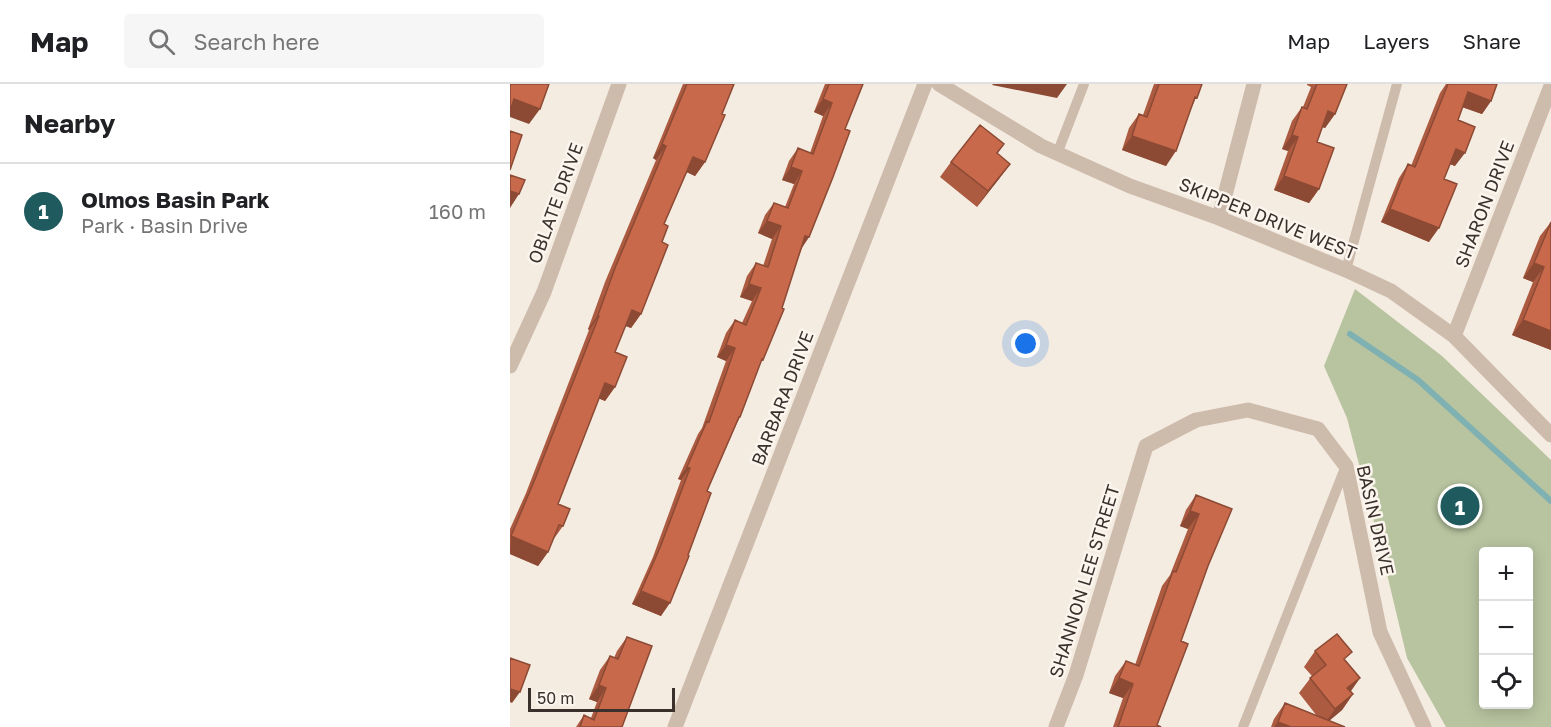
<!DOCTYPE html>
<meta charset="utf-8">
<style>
:root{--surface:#fff;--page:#f6f6f6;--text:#202124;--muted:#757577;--line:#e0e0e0;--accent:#1f5a5e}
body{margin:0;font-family:"Golos Text",sans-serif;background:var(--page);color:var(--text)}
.controls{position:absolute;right:18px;bottom:18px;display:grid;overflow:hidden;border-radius:6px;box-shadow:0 3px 15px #0003}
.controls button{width:54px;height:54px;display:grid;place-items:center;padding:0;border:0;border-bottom:2px solid var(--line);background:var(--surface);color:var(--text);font:30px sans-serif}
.scale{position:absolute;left:18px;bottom:15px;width:147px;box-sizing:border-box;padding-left:6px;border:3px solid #3b302b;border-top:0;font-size:16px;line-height:21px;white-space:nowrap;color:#3b302b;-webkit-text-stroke:4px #fbf5ee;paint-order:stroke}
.you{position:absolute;left:516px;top:260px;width:21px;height:21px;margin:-15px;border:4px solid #fff;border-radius:50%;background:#1a73e8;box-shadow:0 0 0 9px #1a73e833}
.badge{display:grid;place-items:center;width:39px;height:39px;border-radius:50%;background:var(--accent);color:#fff;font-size:20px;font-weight:700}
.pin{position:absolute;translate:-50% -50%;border:3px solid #fff;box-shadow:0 2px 6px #0006}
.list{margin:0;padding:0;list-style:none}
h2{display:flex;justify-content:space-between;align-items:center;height:78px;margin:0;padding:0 24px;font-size:26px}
h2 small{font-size:20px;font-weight:400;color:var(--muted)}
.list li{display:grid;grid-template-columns:39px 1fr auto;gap:18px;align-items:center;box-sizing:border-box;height:96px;padding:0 24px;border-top:2px solid var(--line)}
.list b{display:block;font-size:22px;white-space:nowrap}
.list p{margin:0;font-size:20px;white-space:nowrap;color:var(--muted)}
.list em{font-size:20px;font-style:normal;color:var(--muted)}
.icon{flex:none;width:33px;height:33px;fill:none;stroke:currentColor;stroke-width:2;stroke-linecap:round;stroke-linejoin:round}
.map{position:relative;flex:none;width:1041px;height:643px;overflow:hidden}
header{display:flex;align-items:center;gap:36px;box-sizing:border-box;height:84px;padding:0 30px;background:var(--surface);border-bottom:2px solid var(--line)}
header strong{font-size:28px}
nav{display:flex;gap:33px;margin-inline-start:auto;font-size:21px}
.search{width:420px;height:54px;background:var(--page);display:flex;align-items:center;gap:15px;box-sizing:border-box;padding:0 21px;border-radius:6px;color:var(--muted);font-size:22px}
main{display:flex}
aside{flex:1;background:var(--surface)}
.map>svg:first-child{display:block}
</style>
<header>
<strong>Map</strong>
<div class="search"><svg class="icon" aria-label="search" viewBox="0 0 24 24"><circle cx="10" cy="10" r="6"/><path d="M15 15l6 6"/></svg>Search here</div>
<nav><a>Map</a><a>Layers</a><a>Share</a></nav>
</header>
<main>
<aside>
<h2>Nearby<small></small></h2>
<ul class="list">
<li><span class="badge">1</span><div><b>Olmos Basin Park</b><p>Park · Basin Drive</p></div><em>160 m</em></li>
</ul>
</aside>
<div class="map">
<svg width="1041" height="643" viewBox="0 0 1041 643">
<rect width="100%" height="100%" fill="#f4ebe1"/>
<path fill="#b8c4a0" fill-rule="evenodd" d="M845,205L932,272L1041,376V643H936L897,574L872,469L837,334L814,282ZM974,468H1018V620H974Z"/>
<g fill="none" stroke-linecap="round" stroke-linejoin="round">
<path stroke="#7fb0b2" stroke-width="6" d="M840,250L908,296L1041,417"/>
<path stroke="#cdbbac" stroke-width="10" d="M547,70L574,0
M836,186L887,0
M733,643L835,384"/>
<path stroke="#cdbbac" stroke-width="15" d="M429,0L531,62L620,102L709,134L836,186L881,207L944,252L1041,351
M709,134L744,0
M944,252L1041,2
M165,643L415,0
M546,643L566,591L636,362L686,336L738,326L808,345L836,382L870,548L914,643"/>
<path stroke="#cdbbac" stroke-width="15" d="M0,282L34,208L109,0"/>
</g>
<path fill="#ac5a40" d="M173,0H224L212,30L195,78L185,92L177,88L154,140L152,158L131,230L121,244L115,242L105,268V303L95,317L89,314L48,420L53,442L43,456L38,468L28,482L0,470V445L16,409L79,246L78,245L95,198L146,76L143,74Z
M315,0H353L335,45L299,153L292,164L230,333L227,339L197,407L151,532L122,520L143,473L171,396L168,395L188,350L192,344L216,277L207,273L216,249L225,236L232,239L242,217L230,213L237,192L246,179L253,182L262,155L248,149L255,131L264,119L275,123L284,100L272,96L279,77L288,64L300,69L313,32L304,28Z
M644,0H692L656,82L612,66L619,44L629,30L633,31Z
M797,0H837L825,30L815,44L812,43L807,58L809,105L799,119L764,106L778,67L772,65L782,37L792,23H793L801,3L797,1Z
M936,0H987L981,17L972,30L952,23L948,36L945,82L940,80L934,95L919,158L871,138L889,94L898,80L901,82L930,9Z
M487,70L500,80L467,123L430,93L441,78Z
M1041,138V266L1002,251L1023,198L1013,194L1030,152Z
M686,411L698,482L671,557L647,641L651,643H603L613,614L599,609L605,592L616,577L625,581L652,502L660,491L678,445L670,442L676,426Z
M117,553L112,643H66L74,631L81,634L87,618L79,615L90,586L100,572L104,574L107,567Z
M805,567L836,577L850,594L840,607L843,610L832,626L819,637L835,643H761L764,635L775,619L807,632L789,609L802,592L794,583Z"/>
<path fill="#8c4a34" d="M483,0H557L547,14L482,1Z
M958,8L981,17L972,30L949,22Z
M4,15L30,25L19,40L0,33V21Z
M313,15L322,19L313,32L304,28Z
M818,27L825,30L815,44L808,41Z
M782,51L788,53L778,67L772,65Z
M622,52L666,67L656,82L612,66Z
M152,60L156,62L146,76L143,74Z
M946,65L955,69L945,82L937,79Z
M183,73L195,78L185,92L174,87Z
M500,80L489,95L467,123L478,107Z
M281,83L292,87L284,100L272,96Z
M774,92L809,105L799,119L764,106Z
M0,107L9,110L0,124Z
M880,125L929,144L919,158L871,138Z
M257,137L271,142L262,155L248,149Z
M295,152L299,153L290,166Z
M1024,179L1034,183L1023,198L1013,194Z
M239,200L251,204L242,217L230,213Z
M122,226L131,230L121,244L112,240Z
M88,231L89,232L79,246L78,245Z
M1013,236L1041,247V266L1002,251Z
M216,261L225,264L216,277L207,273Z
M95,299L105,303L95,317L85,313Z
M177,383L180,384L171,396L168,395Z
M680,427L689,430L678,445L670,442Z
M1,452L38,468L28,482L0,470Z
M131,507L160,519L151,532L122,520Z
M609,594L623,600L613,614L599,609Z
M850,594L839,610L837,604Z
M89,601L96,604L87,618L79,615Z
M0,605L10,608L2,619L0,618Z
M843,610L832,626L814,641L825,625Z
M768,638L781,643H764Z"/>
<path fill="#c8694b" stroke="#8c4a34" stroke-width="1.5" d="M0,0H39L30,25L4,15L0,27Z
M177,0H224L212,30L215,31L195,78L183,73L154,140L158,142L152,158L158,161L131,230L122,226L105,268L117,273L105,303L95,299L48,420L60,425L53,442L49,441L38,468L1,452L25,395L89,232L88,231L105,184L156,62L152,60Z
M319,0H353L335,45L340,47L323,93L299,153L295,152L272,224L274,225L253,276L252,275L230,333H229L197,407L201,409L178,471L179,472L160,519L131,507L151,461L180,384L177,383L197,337L199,338L225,264L216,261L225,236L236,241L251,204L239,200L246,179L258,183L271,142L257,137L264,119L278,124L292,87L281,83L288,64L303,70L322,19L313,15Z
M649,0H692L687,14L685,13L666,67L622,52L629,30L637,33Z
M807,0H837L825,30L818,27L807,58L824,64L809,105L774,92L788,53L782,51L792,23L797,25Z
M938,0H987L981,17L958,8L948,36L965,43L955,69L946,65L934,95L947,100L929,144L880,125L898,80L905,83Z
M470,41L494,60L487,69L500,80L478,107L441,78Z
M0,47L12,51L0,86Z
M0,91L15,96L9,110L0,107Z
M1041,138V247L1013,236L1034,183L1024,179Z
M686,411L722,425L698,482L671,557L678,560L647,641L651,643H608L623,600L609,594L616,577L629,582L663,487L666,488L689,430L680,427Z
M827,550L842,568L834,575L850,594L837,604L843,610L825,625L800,594L816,581L805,567Z
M117,553L142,562L112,643H70L74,631L84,636L96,604L89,601L100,572L108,575Z
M0,574L20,581L10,608L0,605Z
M775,619L835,643H781L768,638Z"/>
<g text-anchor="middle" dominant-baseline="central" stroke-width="5" stroke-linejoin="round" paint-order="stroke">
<g font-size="18" fill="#3b302b" stroke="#fbf5ee">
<text transform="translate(45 119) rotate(-70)">OBLATE DRIVE</text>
<text transform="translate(974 120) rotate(-69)">SHARON DRIVE</text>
<text transform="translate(758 134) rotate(22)">SKIPPER DRIVE WEST</text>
<text transform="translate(272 314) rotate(-69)">BARBARA DRIVE</text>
<text transform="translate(866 436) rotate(77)">BASIN DRIVE</text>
<text transform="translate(574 497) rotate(-73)">SHANNON LEE STREET</text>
</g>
</g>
</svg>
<div class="controls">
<button>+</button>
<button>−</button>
<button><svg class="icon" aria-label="locate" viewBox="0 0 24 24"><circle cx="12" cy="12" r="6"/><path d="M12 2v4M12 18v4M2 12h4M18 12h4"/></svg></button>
</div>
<div class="scale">50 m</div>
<div class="you"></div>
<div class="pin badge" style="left:950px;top:422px">1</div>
</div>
</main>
